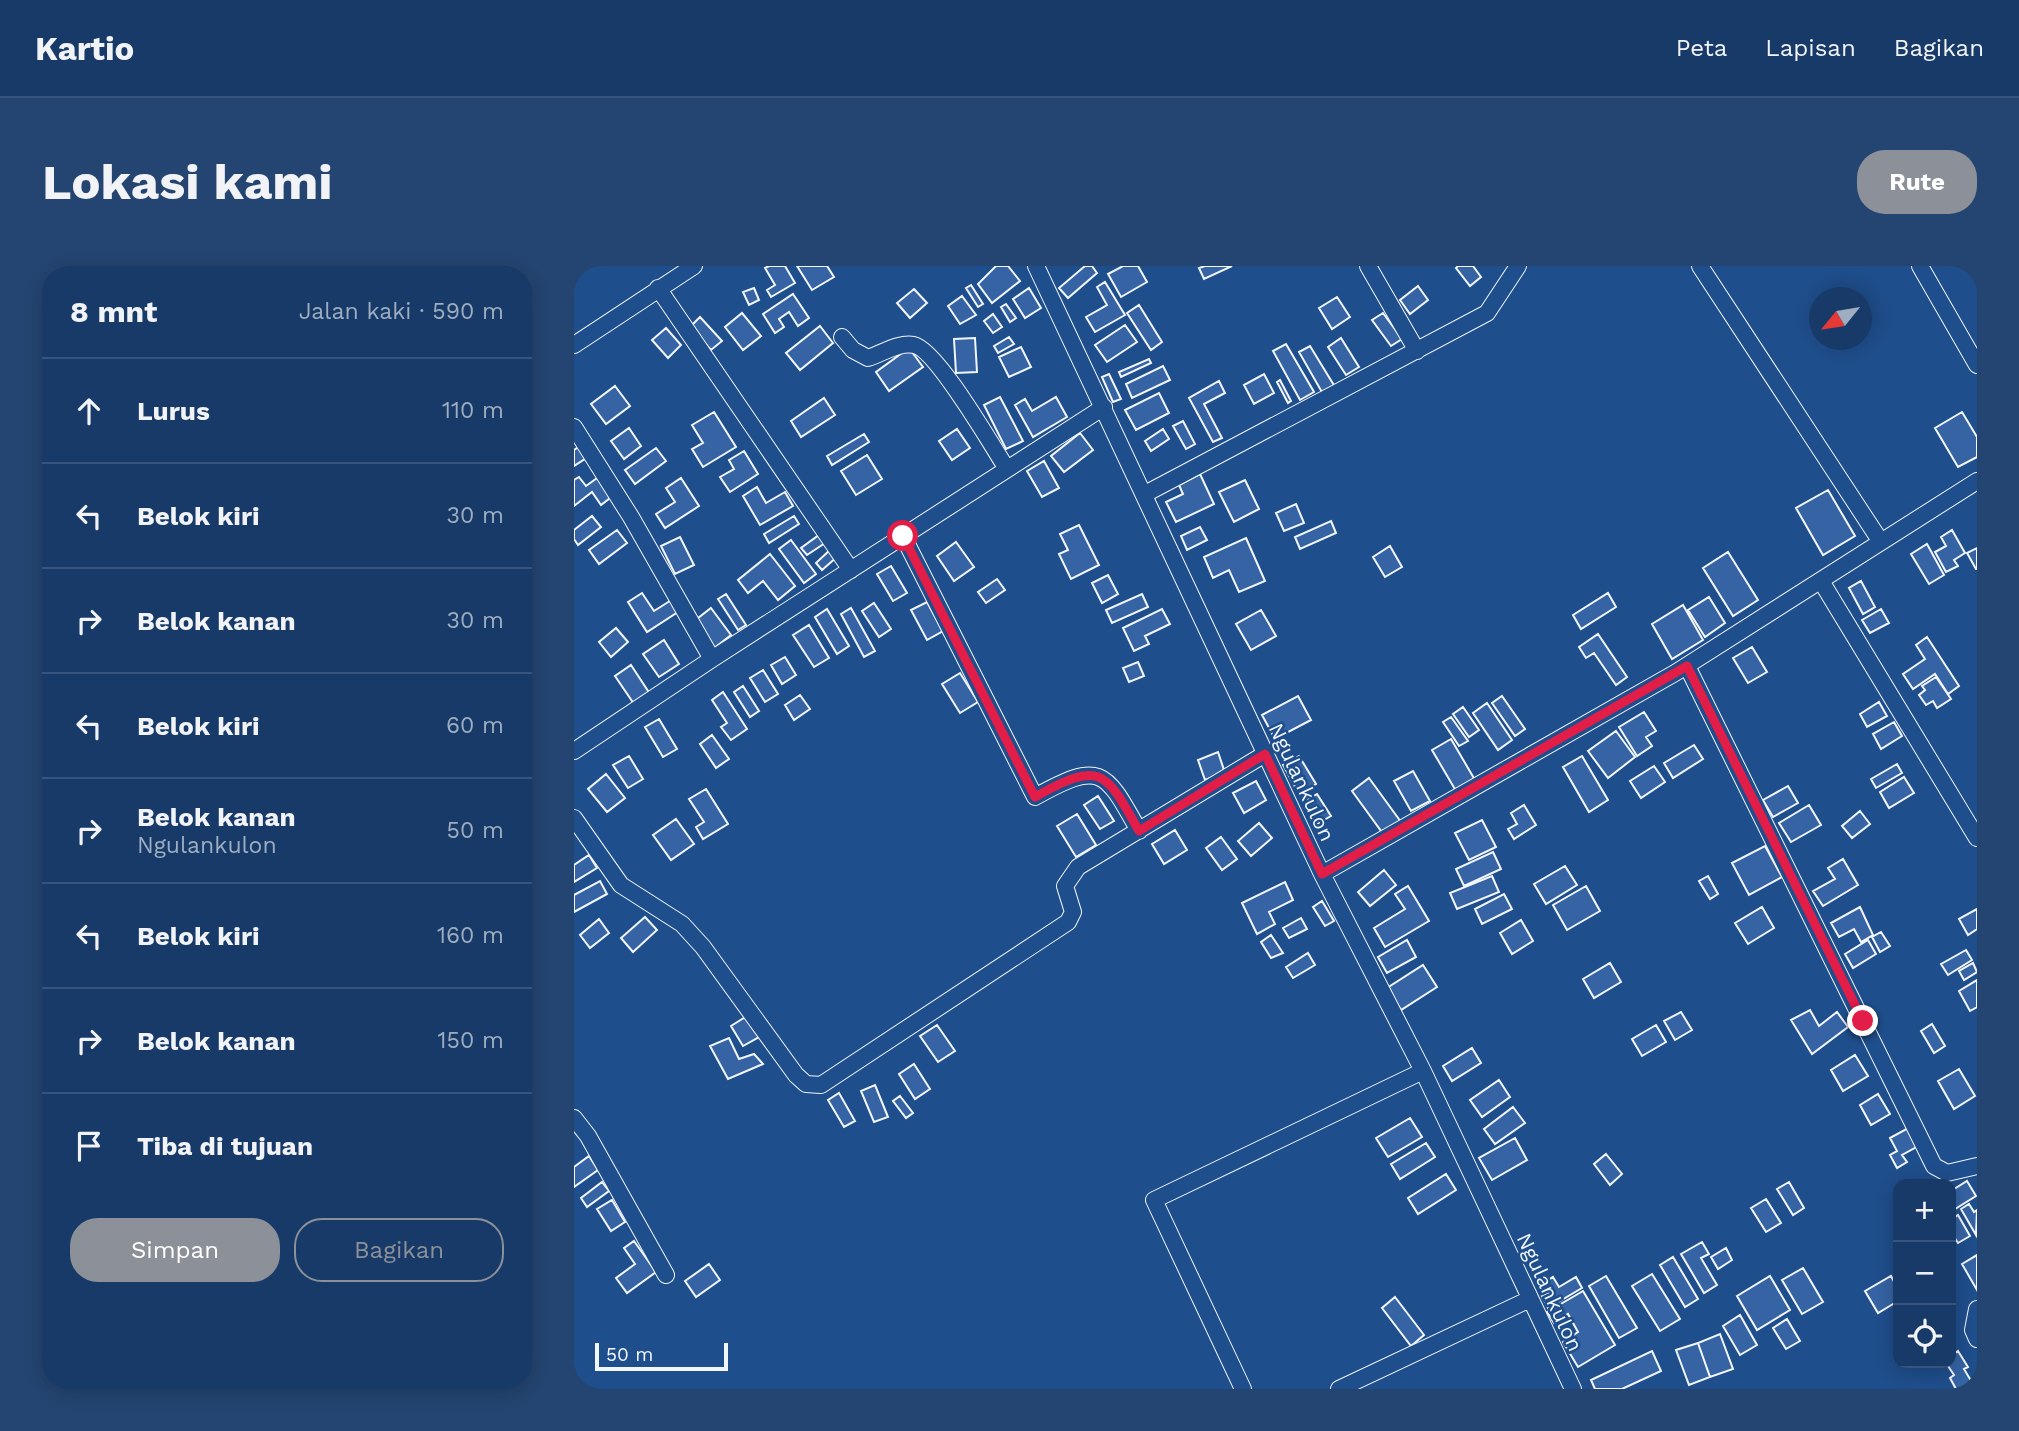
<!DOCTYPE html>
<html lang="id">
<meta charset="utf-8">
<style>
:root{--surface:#173a69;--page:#244571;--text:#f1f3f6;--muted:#9eadc0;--line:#36547d;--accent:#8c9099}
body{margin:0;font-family:"Work Sans",sans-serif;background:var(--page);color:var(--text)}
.controls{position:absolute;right:21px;bottom:21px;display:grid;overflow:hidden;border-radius:14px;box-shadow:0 4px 18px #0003}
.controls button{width:63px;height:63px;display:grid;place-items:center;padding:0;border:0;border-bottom:2px solid var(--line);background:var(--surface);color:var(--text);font:35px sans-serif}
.compass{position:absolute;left:1235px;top:21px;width:63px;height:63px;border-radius:50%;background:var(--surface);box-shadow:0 4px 18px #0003;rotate:240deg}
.scale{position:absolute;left:21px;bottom:18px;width:133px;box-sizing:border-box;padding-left:7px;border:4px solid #f2f6ff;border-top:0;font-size:19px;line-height:24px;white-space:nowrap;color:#f2f6ff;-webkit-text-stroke:5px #1f4e8c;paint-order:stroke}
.stop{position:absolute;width:21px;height:21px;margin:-16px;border:5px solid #e11d48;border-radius:50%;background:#fff}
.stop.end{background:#e11d48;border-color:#fff;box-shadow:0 2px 7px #0008}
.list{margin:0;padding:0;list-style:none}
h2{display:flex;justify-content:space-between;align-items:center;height:91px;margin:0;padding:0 28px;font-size:30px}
h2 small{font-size:23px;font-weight:400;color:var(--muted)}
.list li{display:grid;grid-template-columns:46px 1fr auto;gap:21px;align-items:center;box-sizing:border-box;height:105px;padding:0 28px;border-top:2px solid var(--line)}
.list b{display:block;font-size:26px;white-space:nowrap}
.list p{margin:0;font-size:23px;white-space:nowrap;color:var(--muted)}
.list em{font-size:23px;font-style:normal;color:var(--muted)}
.actions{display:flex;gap:14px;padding:21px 28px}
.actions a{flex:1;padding:16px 0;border:2px solid var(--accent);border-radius:28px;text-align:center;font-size:24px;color:var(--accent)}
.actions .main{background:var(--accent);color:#fff}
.icon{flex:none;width:38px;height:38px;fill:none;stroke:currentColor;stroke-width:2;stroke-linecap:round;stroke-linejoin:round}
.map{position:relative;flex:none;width:1403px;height:1123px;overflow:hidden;border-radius:28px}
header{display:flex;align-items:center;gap:42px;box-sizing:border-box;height:98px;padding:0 35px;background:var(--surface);border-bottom:2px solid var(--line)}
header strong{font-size:33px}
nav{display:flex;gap:38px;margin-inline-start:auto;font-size:24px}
.intro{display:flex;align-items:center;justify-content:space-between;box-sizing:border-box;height:168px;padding:0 42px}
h1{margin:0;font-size:49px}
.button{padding:18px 32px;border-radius:28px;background:var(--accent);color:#fff;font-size:24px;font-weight:700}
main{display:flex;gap:42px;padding:0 42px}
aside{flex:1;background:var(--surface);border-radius:28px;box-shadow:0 4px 18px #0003}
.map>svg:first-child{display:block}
</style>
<header>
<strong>Kartio</strong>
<nav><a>Peta</a><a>Lapisan</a><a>Bagikan</a></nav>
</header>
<div class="intro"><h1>Lokasi kami</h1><a class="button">Rute</a></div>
<main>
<aside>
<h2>8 mnt<small>Jalan kaki · 590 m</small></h2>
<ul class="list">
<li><svg class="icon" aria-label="ahead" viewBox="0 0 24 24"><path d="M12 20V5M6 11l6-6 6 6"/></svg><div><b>Lurus</b></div><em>110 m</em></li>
<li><svg class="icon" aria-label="left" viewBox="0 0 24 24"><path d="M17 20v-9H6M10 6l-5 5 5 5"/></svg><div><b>Belok kiri</b></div><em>30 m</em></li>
<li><svg class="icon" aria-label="right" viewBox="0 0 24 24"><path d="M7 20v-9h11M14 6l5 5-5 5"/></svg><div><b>Belok kanan</b></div><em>30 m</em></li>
<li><svg class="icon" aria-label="left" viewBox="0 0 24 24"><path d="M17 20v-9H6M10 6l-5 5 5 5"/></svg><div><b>Belok kiri</b></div><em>60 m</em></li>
<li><svg class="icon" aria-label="right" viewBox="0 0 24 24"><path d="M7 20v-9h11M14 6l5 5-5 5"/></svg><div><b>Belok kanan</b><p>Ngulankulon</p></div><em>50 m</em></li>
<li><svg class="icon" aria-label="left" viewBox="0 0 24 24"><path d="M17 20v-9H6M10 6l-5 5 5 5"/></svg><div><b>Belok kiri</b></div><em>160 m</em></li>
<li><svg class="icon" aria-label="right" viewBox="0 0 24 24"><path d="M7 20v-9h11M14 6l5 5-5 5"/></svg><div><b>Belok kanan</b></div><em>150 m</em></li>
<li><svg class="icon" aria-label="arrive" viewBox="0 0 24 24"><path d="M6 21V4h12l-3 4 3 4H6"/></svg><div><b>Tiba di tujuan</b></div></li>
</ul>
<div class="actions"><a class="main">Simpan</a><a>Bagikan</a></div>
</aside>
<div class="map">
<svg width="1403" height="1123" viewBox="0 0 1403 1123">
<rect width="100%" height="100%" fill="#1f4e8c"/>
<path fill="#3563a3" stroke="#f2f6ff" stroke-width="2" d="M195,0H211L221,17L197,31L193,24L201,19L191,2Z
M223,0H253L260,11L238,24Z
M422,0H434L446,15L418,37L404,18Z
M511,0H518L523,7L494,32L485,22Z
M549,0H564L573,16L547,31L534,8Z
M631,0H658L630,13L625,2Z
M884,0H899L907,11L896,20L882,2Z
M531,16L551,49L521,66L512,51L533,39L523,21Z
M397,19L409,38L404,41L392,22Z
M844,20L854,34L836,48L826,34Z
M180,22L185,34L175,39L169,26Z
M455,22L467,42L451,52L439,33Z
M340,23L353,37L336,52L323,37Z
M219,28L235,52L224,60L215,46L205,53L210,61L201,67L189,48Z
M388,30L402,49L386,58L374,40Z
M763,31L776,51L758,63L745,42Z
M432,38L442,52L436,56L427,41Z
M565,39L588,76L577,84L553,47Z
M168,47L187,70L169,84L151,61Z
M809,47L828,73L817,80L798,54Z
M419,48L428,61L419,67L410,55Z
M126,51L148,75L137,84L116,61Z
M551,59L563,76L533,96L521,79Z
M246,60L259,77L226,104L212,87Z
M92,62L107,79L94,92L78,74Z
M435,71L440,78L424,87L420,80Z
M401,72L403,106L382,107L380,73Z
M767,72L785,101L772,109L754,81Z
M712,78L740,126L726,134L699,85Z
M736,80L761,121L749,128L725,86Z
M447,81L457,101L435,111L425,91Z
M335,82L349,101L315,125L302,106Z
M575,93L577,97L547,111L545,106Z
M589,100L596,114L558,132L552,118Z
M535,108L547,133L539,136L528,111Z
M690,108L700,127L680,138L670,119Z
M706,114L717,135L714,137L703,116Z
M645,115L651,127L630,138L648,172L639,176L615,132Z
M41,120L56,140L32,158L17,138Z
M585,127L595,147L562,164L551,144Z
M426,131L449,175L432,183L410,139Z
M482,131L493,151L459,171L441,139L451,133L458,145Z
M250,132L261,149L227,171L217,155Z
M140,146L162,181L129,201L118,183L129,177L118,159Z
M1388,146L1403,171V191L1384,201L1361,162Z
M609,155L621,178L612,183L599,160Z
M55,162L67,180L50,193L37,175Z
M383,163L396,182L378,194L365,175Z
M589,163L595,173L577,185L571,175Z
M506,167L519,184L490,206L477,190Z
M290,168L295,176L258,199L253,190Z
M6,180L14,191L0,200V184Z
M82,182L92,195L61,218L51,204Z
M170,185L184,208L156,226L146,211L160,203L155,194Z
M293,189L308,213L282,229L267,205Z
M470,195L485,222L468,231L453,205Z
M626,208L640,238L602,256L592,236L609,228L605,219Z
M26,210L40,229L27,239L18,226L0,240V214L5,211L12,220Z
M107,212L125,240L91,262L82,248L101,236L92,222Z
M671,214L685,243L660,256L645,226Z
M183,221L192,237L211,226L219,240L186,259L169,230Z
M1254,224L1281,270L1249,289L1222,242Z
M722,238L730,257L710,265L702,247Z
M18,250L27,261L4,279L0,273V264Z
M220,250L225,258L195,277L190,268Z
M757,255L762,267L726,283L721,271Z
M505,259L525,299L497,313L485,288L494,284L486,268Z
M626,261L633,274L613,284L607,270Z
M43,264L53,277L25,298L15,284Z
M1378,264L1391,287L1380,294L1384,300L1372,306L1361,286L1372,280L1367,271Z
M245,269L251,277L233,289L227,282Z
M106,271L120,299L101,308L87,280Z
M672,272L691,315L665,326L655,304L639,312L630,291Z
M217,274L242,308L230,317L205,283Z
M382,276L400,301L380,315L363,290Z
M1353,278L1370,309L1355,318L1337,288Z
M816,280L828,301L811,311L799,291Z
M1403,282V303H1402L1393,287Z
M257,283L264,290L248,304L242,297Z
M1154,286L1184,334L1159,350L1129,302Z
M196,288L221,320L204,334L189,315L174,327L164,314Z
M317,300L333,327L319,335L303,308Z
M534,309L544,328L528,337L518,317Z
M423,313L431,324L412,337L404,326Z
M1287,315L1301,341L1289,348L1275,322Z
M68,327L80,345L99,333L107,344L73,366L54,336Z
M1034,327L1042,341L1007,363L999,349Z
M152,328L172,359L164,364L144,333Z
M568,328L574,341L538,357L532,344Z
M1135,331L1151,357L1131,371L1114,344Z
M353,336L369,365L353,374L337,344Z
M300,337L317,363L305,371L288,345Z
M1109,339L1129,374L1098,393L1078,358Z
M137,342L157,369L139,383L119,356Z
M277,342L301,385L290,391L267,348Z
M253,343L275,380L263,388L241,351Z
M588,343L596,358L571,370L575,378L560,385L549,362Z
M1307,343L1315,357L1296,367L1288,354Z
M687,344L702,370L677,384L662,358Z
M235,359L255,392L240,401L219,369Z
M42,362L54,376L37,391L25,376Z
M1024,368L1053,411L1042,419L1020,387L1012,392L1005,381Z
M1353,371L1385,420L1374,428L1361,408L1339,423L1329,408L1351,393L1342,379Z
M90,374L105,398L85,411L69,388Z
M1178,381L1193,406L1174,417L1159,392Z
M211,391L222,409L208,418L197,399Z
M564,396L570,410L555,416L549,402Z
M57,399L76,428L60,438L41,410Z
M189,404L204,428L191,436L176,412Z
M386,407L404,436L386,447L368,418Z
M1362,411L1377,433L1363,442L1359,435L1352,439L1345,429L1351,424L1348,420Z
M169,420L185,445L176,451L160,426Z
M149,426L173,463L157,474L147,461L153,457L138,434Z
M226,429L236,443L220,454L211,439Z
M724,430L737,454L701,473L688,449Z
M928,430L951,463L941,470L918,437Z
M1305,436L1313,450L1293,461L1286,448Z
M913,437L938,474L924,484L899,447Z
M889,441L905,464L895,471L879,448Z
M1070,446L1082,465L1072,471L1078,480L1063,490L1045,461Z
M877,451L894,475L885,480L869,456Z
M85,453L103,483L89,491L71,461Z
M1320,456L1328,470L1307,483L1299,468Z
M1042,465L1061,491L1034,512L1014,485Z
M138,469L155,493L142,502L126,478Z
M877,473L901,514L882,525L858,484Z
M1120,479L1129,493L1099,512L1090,497Z
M644,486L651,507L631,514L624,494Z
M55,490L69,513L54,522L39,499Z
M725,490L742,518L725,528L709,499Z
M1008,490L1034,534L1015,546L989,501Z
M1323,498L1328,507L1302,522L1297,513Z
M1080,500L1091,516L1067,532L1056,515Z
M839,505L856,535L837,545L820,515Z
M32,508L51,532L33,546L14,523Z
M1330,511L1340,527L1315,542L1306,526Z
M795,512L827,556L810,569L778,525Z
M682,515L692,534L670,547L659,527Z
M1214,520L1224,537L1199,551L1189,534Z
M132,523L154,558L129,573L122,561L130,556L115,533Z
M743,528L757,550L743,558L730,536Z
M524,530L540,555L526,563L510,539Z
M950,539L962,559L940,573L934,563L943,558L937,547Z
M1235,539L1247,559L1217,576L1205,557Z
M1286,545L1296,558L1278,572L1268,560Z
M503,548L522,579L502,591L483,560Z
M102,553L120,578L97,594L79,569Z
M908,554L922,581L895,594L881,567Z
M685,557L698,572L677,590L664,575Z
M601,564L613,584L590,598L578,578Z
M647,571L663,593L648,604L632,582Z
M1191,580L1208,611L1175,629L1158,597Z
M919,586L927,603L890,620L882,603Z
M15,589L23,602L0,616V599Z
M1269,593L1284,619L1249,640L1239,625L1261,613L1254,602Z
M991,600L1003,619L972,638L960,618Z
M810,604L822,619L796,640L784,626Z
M918,610L925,626L883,643L876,627Z
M1134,610L1144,628L1136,633L1125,615Z
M26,615L33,628L0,646V629Z
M711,616L719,634L695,646L701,658L683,668L668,637Z
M834,620L855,655L811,681L800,662L831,643L821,628Z
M1012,620L1026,645L993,664L979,639Z
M930,628L938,643L908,658L901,643Z
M748,635L760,655L751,660L739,641Z
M1188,641L1200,662L1174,678L1161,657Z
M1286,641L1299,669L1287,676L1280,663L1265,671L1257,657Z
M1403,643V663L1394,669L1385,653Z
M71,651L83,664L59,686L47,672Z
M727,652L733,663L715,672L709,662Z
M25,653L35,667L16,682L6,669Z
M947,654L959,675L938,688L926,667Z
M1307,666L1316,680L1306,686L1298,671Z
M697,669L709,687L697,692L687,676Z
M833,674L842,691L813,707L804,691Z
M1294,674L1302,688L1279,702L1271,688Z
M1392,684L1398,694L1374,709L1367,698Z
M734,687L741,699L719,712L712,701Z
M1036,697L1047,716L1020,732L1009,713Z
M1399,697L1403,706L1390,714L1385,705Z
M849,699L863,721L827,744L813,722Z
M1403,714V741L1396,745L1385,725Z
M1236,744L1245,760L1263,746L1274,761L1238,788L1217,754Z
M1107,746L1118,764L1101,774L1090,755Z
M173,750L185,771L169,780L157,760Z
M1358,758L1371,780L1360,787L1347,765Z
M363,759L381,785L364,796L346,770Z
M1082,759L1092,776L1068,790L1058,773Z
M155,772L165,793L180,788L189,798L154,813L136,780Z
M898,782L907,797L878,815L869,800Z
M1281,789L1294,810L1269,825L1257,804Z
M340,798L356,823L341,833L325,808Z
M1385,803L1401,830L1380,843L1364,815Z
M925,814L936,831L908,851L896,834Z
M301,819L314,851L300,856L287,825Z
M265,827L281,855L270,861L254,834Z
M1304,828L1316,848L1297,859L1286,839Z
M326,830L339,847L332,852L319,835Z
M939,841L951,857L921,878L910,863Z
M836,852L848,871L814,891L802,872Z
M1336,861L1346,879L1328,889L1333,896L1323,902L1316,889L1323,885L1316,872Z
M941,872L953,894L918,914L905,892Z
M852,877L861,891L826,913L817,898Z
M1032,888L1048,908L1036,919L1020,898Z
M15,890L24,904L0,921V901Z
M872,908L882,924L844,948L834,932Z
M1393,915L1402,930L1381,943L1377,936V925Z
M28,916L35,925L13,941L7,932Z
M1215,916L1230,942L1219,949L1203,923Z
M1192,933L1207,957L1192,966L1177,942Z
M38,934L51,956L37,965L23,943Z
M1395,938L1400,946L1403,944L1402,969L1387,943Z
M1384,949L1396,970L1384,977L1377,966V954Z
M60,975L82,1006L53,1027L42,1012L61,998L50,982Z
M1128,976L1135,988L1127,992L1143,1019L1130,1027L1107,988Z
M1152,982L1158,994L1144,1003L1137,991Z
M1403,989V1024L1388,998Z
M1099,991L1124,1033L1111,1041L1086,999Z
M135,998L146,1014L122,1031L111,1015Z
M1229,1002L1249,1036L1228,1048L1208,1014Z
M1078,1008L1106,1053L1086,1065L1058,1020Z
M1032,1010L1063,1062L1045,1072L1015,1020Z
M1196,1010L1216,1044L1183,1064L1163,1030Z
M1317,1010L1324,1023V1035L1304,1047L1291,1025Z
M979,1011L985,1021L1002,1011L1008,1022L974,1042L968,1030L977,1026L971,1016Z
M1009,1025L1041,1079L1004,1101L989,1076L1004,1066L994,1048L980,1057L973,1046Z
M821,1031L850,1069L837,1080L808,1042Z
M1166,1049L1183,1079L1166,1089L1149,1060Z
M1213,1053L1226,1075L1212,1083L1199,1062Z
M1146,1068L1159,1103L1136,1111L1124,1077Z
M1124,1077L1136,1111L1115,1119L1102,1084Z
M1078,1085L1087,1105L1048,1123H1021L1017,1114Z
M1384,1085L1394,1101L1390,1103L1402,1123H1382L1376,1112L1380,1109L1372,1097H1377V1090Z"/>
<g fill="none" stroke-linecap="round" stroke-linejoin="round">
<defs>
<path id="minor" d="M462,0L748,608L849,805L999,1123
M794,0L843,85
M1126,0L1307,276
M1346,0L1403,99
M84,22L277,304
M268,71L279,84L294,92C309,87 325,76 340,79C363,84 418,180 433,203
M0,79L120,0
M0,161L57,251L138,393
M571,228L913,47L944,0
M329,270L461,531C527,494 531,504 565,565
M1247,315L1403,572
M1113,400L1360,900L1373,907L1403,900
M0,485L138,393L530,141
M0,552L47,619L108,658L129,681L222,809L232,818L247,819L494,656L499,646L491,620L504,601L691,488
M748,608L1101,407L1403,215
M0,852L14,870L92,1009
M1403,1043L1399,1064L1403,1073
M669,1123L580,934L849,805
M765,1123L956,1033"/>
</defs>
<use href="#minor" stroke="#f2f6ff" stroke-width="18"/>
<use href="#minor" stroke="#1f4e8c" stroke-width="16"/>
</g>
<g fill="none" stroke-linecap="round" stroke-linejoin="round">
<path stroke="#e11d48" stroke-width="9" d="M329,270L461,531C527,494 531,504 565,565L691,488L748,608L1113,400L1289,755"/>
</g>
<g text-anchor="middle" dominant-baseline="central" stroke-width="5" stroke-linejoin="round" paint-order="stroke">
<g font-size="21" fill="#f2f6ff" stroke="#1f4e8c">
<text transform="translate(728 516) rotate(65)">Ngulankulon</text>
<text transform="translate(976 1026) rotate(65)">Ngulankulon</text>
</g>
</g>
</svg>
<div class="controls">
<button>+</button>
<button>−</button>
<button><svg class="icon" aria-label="locate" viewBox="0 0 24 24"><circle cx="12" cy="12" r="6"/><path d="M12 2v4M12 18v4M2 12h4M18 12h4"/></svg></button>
</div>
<svg class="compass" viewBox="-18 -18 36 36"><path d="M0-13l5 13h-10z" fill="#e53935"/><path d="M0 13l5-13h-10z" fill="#9eadc0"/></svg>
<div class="scale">50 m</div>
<div class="stop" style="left:329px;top:270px"></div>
<div class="stop end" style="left:1289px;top:755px"></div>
</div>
</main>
